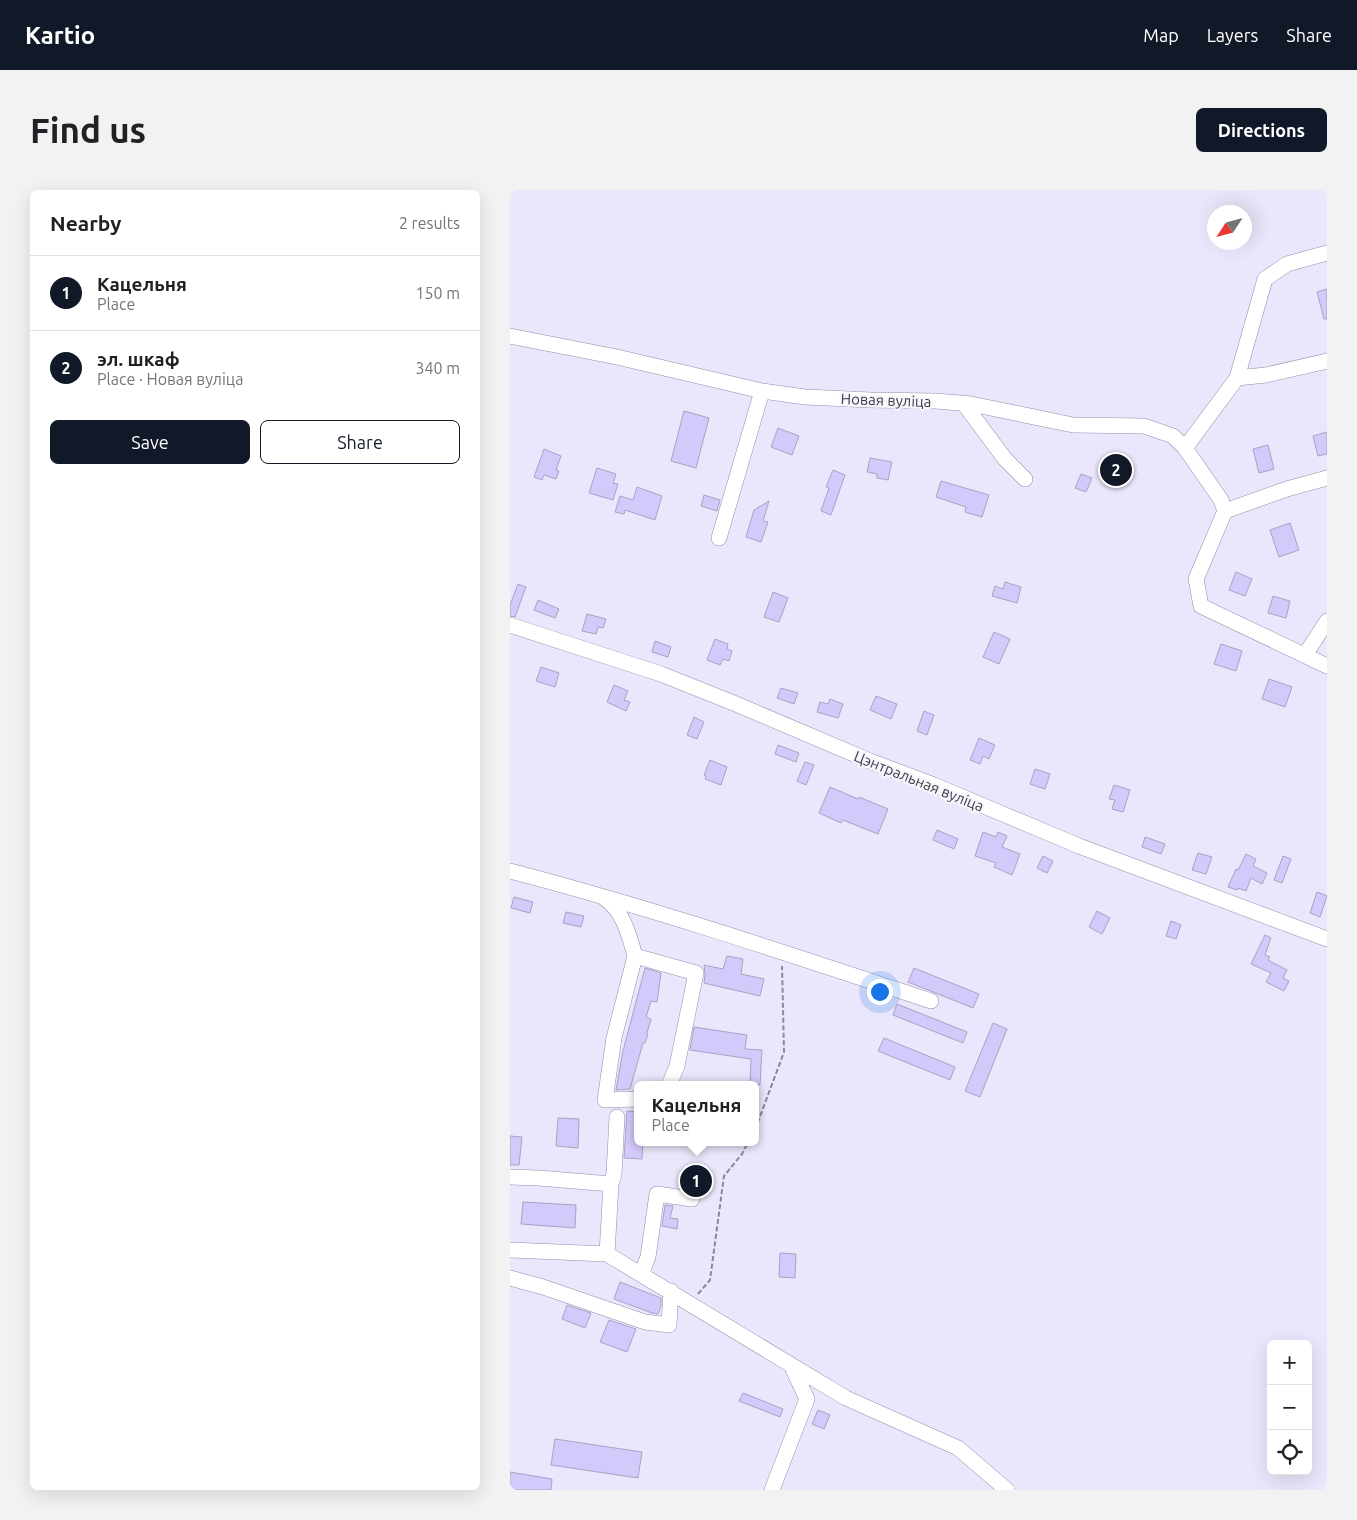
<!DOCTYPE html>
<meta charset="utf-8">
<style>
:root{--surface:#fff;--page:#f2f2f2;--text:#202124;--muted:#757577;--line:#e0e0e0;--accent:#111827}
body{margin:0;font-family:Ubuntu,sans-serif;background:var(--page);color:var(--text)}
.controls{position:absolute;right:15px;bottom:15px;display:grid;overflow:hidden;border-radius:8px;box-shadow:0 5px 20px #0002}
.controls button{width:45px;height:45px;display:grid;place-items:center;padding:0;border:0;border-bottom:1px solid var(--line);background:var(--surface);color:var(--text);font:25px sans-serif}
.compass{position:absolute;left:697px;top:15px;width:45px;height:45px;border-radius:50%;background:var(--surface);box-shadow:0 5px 20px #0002;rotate:234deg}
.you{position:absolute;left:369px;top:801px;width:18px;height:18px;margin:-12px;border:4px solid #fff;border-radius:50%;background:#1a73e8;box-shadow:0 0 0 8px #1a73e833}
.badge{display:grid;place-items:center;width:32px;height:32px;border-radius:50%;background:var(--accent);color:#fff;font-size:16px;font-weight:700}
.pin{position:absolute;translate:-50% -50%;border:2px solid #fff;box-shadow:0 1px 5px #0006}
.popup{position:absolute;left:124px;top:891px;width:125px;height:65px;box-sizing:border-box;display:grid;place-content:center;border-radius:8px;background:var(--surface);filter:drop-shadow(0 1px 4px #0005);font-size:16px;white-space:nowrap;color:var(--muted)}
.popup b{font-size:19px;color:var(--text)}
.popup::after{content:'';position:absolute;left:50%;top:100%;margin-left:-10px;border:10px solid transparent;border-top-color:var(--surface)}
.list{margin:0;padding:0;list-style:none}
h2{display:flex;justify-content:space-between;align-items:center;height:65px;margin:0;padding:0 20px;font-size:21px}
h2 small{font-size:16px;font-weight:400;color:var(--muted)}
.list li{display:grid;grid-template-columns:32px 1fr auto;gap:15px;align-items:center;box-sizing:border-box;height:75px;padding:0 20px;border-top:1px solid var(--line)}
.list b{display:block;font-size:19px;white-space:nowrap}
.list p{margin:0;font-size:16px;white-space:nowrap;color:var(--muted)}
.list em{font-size:16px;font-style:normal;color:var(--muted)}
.actions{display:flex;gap:10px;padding:15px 20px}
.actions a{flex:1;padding:11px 0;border:1px solid var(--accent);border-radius:8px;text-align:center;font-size:18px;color:var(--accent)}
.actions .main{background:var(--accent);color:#fff}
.icon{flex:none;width:28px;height:28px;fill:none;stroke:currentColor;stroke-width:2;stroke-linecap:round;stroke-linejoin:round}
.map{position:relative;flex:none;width:817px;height:1300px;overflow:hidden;border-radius:8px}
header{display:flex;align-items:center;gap:30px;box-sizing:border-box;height:70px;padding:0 25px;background:var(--accent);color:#fff}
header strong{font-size:24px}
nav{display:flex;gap:28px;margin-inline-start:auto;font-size:18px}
.intro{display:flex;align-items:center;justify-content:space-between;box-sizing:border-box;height:120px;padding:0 30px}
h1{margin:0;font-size:35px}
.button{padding:12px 22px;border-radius:8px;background:var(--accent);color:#fff;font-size:18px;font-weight:700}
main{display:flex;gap:30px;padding:0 30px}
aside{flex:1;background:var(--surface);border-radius:8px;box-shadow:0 5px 20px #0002}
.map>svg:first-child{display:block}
</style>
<header>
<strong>Kartio</strong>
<nav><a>Map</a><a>Layers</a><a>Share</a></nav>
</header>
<div class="intro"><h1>Find us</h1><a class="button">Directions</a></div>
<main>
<aside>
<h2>Nearby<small>2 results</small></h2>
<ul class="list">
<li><span class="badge">1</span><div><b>Кацельня</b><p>Place</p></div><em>150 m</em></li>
<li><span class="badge">2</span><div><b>эл. шкаф</b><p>Place · Новая вуліца</p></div><em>340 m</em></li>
</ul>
<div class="actions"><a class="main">Save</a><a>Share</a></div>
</aside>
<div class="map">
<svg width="817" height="1300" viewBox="0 0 817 1300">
<rect width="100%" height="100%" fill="#eae6fb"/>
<path fill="#d4c9fb" stroke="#a9a2c2" d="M817,99V129H814L807,102Z
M174,221L199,228L186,278L161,271Z
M268,238L289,246L282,265L261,257Z
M817,242V264L808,266L803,246Z
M758,255L764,279L749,283L743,259Z
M34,259L51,266L46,280L49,281L46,289L34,285L32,290L24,287Z
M360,268L382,272L378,290L367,288V284L357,282Z
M87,278L106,284L103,293L108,294L103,310L79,303Z
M323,280L335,285L321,325L311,321L319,298L316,297Z
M571,284L582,288L576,302L565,298Z
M431,291L479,305L472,327L455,322L456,317L426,307Z
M127,297L152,306L145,330L115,320L114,324L105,322L110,306L123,310Z
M194,305L210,310L207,321L191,316Z
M259,311L253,331L258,332L251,352L236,347L244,320Z
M780,333L789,360L769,367L760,340Z
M726,382L742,389L735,406L719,400Z
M495,392L511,397L507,413L482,406L485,396L493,399Z
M8,394L16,397L5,427L0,426V415Z
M263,402L278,408L269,432L254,427Z
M763,406L780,411L776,428L758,423Z
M28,410L49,419L45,428L24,420Z
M77,424L96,429L93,438L88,437L86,444L72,441Z
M484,442L500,449L489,474L473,467Z
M205,449L218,454L217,459L222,461L219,471L213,469L210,475L197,470Z
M145,451L161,457L158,467L142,462Z
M711,454L732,461L726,481L704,474Z
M31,477L49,483L45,497L26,491Z
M759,489L782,497L775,517L752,509Z
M104,495L118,501L114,510L120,512L116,521L97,512Z
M271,498L288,503L284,514L267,508Z
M366,506L387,514L381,529L360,520Z
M320,509L333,514L328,528L307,522L310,512L318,514Z
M414,521L424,525L417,545L407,541Z
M184,527L194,532L187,549L177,545Z
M469,548L485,555L479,569L473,566L470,574L460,570Z
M268,555L289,563L286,572L265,564Z
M200,570L217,577L211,595L195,589L196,586L194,585Z
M295,572L304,575L296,595L287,591Z
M525,579L540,584L535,599L520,594Z
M604,595L620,600L613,622L602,619L605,610L599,609Z
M320,597L348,609L349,607L378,619L368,644L333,630L331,633L309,623Z
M427,640L448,649L444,659L423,650Z
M473,642L486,647L488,642L497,646L492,657L510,664L502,685L484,677L486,673L465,666Z
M635,647L655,654L651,664L632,657Z
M688,663L702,667L696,684L682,680Z
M736,664L746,669L743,676L757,683L752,694L741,688L736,701L728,698L727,700L718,697L726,679L728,680Z
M533,666L543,671L537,683L527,678Z
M773,666L781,669L772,693L764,690Z
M807,702L817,706L810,727L800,723Z
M4,707L23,712L20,723L1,718Z
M587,721L600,728L592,744L579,737Z
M56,722L74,726L71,737L53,733Z
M661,731L671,735L666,749L656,746Z
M755,745L761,748L755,765L760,767L758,770L777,780L773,788L779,791L774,801L756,792L761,783L741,774Z
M217,766L233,769L231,784L254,789L250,806L194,793L195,784L194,775L213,779Z
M135,778L151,783L147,812L141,811L136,827L141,829L137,843L138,844L135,853H133L120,899L106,900L113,861Z
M404,778L469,804L463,818L398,792Z
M387,814L457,842L453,853L383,825Z
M483,833L497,839L470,907L455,901Z
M184,837L237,845L235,859L252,860L250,895L240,894L241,869L180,860Z
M374,848L445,877L440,890L368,861Z
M117,921L127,922V952H133L132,969L114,968Z
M48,928L69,929L68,958L46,956Z
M0,946L12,947L9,975H0Z
M13,1012L66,1015L65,1038L11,1034Z
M155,1015L163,1016L160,1028L168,1029L167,1039L152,1036Z
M270,1063L286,1064L285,1088L269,1087Z
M110,1092L151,1108V1116L148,1124L142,1123L104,1109Z
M57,1115L81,1123L75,1138L52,1129Z
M99,1130L126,1139L117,1162L90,1152Z
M233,1203L273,1219L270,1227L229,1211Z
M308,1220L320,1225L314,1239L302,1234Z
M45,1249L132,1262L128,1288L41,1275Z
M0,1282L42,1289L41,1300H0Z"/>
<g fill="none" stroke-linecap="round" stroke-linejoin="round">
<defs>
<path id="minor" d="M0,146L107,167L252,201L295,207L361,210L426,211L461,214L563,235L634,236L663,246L675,258L711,310L715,321
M727,188L756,185L817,171
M454,214L495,269L515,289
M675,258L727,188L755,89L777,74L817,63
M715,321L686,389L691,416L817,476
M715,321L777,299L817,288
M209,348L252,201
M0,435L151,484L226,514L360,571L424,595L569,656L817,749
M795,465L817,431
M0,681C142,718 282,765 421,811
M94,708C113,720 119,745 125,766L186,783L167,876L159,895
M125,766L104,848L95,910L127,909
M0,987L29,988L101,994L97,1064
M101,994L104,984L107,927
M0,1060L97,1064L336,1208L448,1258L497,1300
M131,1084L138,1067L147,1004L182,1009
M0,1088L33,1097L135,1132L159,1135L161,1101
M262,1300L297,1209L281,1175"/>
</defs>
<use href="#minor" stroke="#948dac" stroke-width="16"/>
<path stroke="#8b8798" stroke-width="2" stroke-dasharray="5 2.5" stroke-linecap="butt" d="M245,940L274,862L272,776
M188,1104L200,1090L214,986L232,964L238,952"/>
<use href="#minor" stroke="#fff" stroke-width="15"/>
</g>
<g text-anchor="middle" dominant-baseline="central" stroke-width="4.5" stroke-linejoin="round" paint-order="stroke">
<g font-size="15" fill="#3d3a47" stroke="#f7f6fc">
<text transform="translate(376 210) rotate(2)">Новая вуліца</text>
<text transform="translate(409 591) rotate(22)">Цэнтральная вуліца</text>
</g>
</g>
</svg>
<div class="controls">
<button>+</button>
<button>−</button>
<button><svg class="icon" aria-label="locate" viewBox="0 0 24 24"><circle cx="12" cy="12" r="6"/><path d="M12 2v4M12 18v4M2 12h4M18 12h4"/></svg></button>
</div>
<svg class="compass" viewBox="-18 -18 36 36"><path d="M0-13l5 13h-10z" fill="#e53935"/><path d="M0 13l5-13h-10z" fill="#757577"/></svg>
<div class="you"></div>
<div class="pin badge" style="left:186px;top:991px">1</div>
<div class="popup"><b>Кацельня</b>Place</div>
<div class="pin badge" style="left:606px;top:280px">2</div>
</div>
</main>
